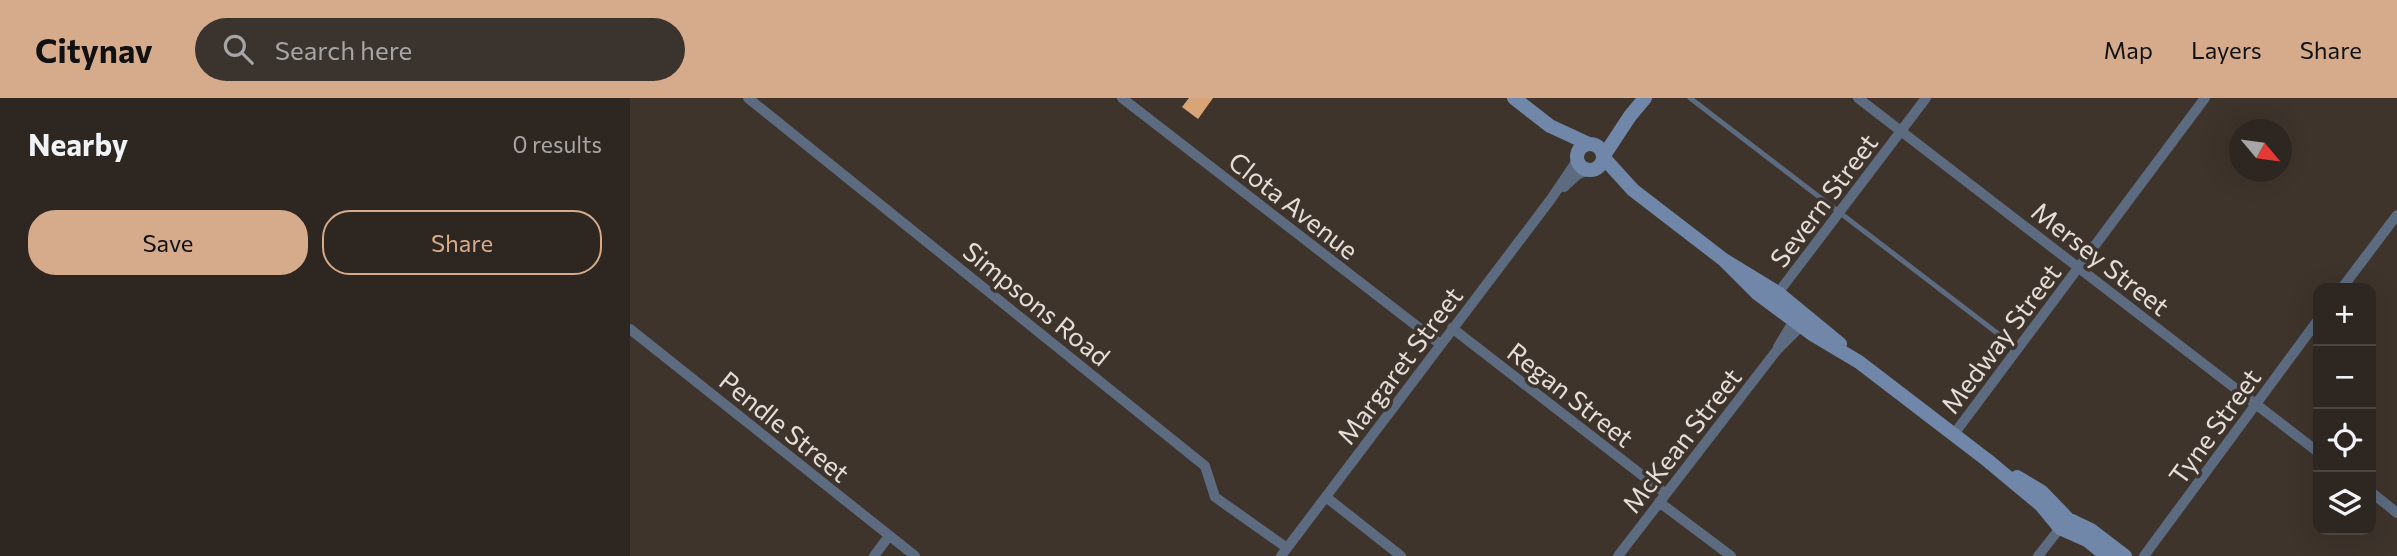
<!DOCTYPE html>
<meta charset="utf-8">
<style>
:root{--surface:#2e2721;--page:#3a332e;--text:#f1f3f6;--muted:#a7a5a5;--line:#49443f;--accent:#d6ab8b}
body{margin:0;font-family:Commissioner,sans-serif;background:var(--page);color:var(--text)}
.controls{position:absolute;right:21px;bottom:21px;display:grid;overflow:hidden;border-radius:14px;box-shadow:0 7px 28px #0002}
.controls button{width:63px;height:63px;display:grid;place-items:center;padding:0;border:0;border-bottom:2px solid var(--line);background:var(--surface);color:var(--text);font:35px sans-serif}
.compass{position:absolute;left:1599px;top:21px;width:63px;height:63px;border-radius:50%;background:var(--surface);box-shadow:0 7px 28px #0002;rotate:119deg}
.list{margin:0;padding:0;list-style:none}
h2{display:flex;justify-content:space-between;align-items:center;height:91px;margin:0;padding:0 28px;font-size:30px}
h2 small{font-size:23px;font-weight:400;color:var(--muted)}
.actions{display:flex;gap:14px;padding:21px 28px}
.actions a{flex:1;padding:16px 0;border:2px solid var(--accent);border-radius:28px;text-align:center;font-size:24px;color:var(--accent)}
.actions .main{background:var(--accent);color:#111}
.icon{flex:none;width:38px;height:38px;fill:none;stroke:currentColor;stroke-width:2;stroke-linecap:round;stroke-linejoin:round}
.map{position:relative;flex:none;width:1767px;height:458px;overflow:hidden}
header{display:flex;align-items:center;gap:42px;box-sizing:border-box;height:98px;padding:0 35px;background:var(--accent);color:#111}
header strong{font-size:33px}
nav{display:flex;gap:38px;margin-inline-start:auto;font-size:24px}
.search{width:490px;height:63px;background:var(--page);display:flex;align-items:center;gap:18px;box-sizing:border-box;padding:0 24px;border-radius:38px;color:var(--muted);font-size:26px}
main{display:flex}
aside{flex:1;background:var(--surface)}
.map>svg:first-child{display:block}
</style>
<header>
<strong>Citynav</strong>
<div class="search"><svg class="icon" aria-label="search" viewBox="0 0 24 24"><circle cx="10" cy="10" r="6"/><path d="M15 15l6 6"/></svg>Search here</div>
<nav><a>Map</a><a>Layers</a><a>Share</a></nav>
</header>
<main>
<aside>
<h2>Nearby<small>0 results</small></h2>
<ul class="list">
</ul>
<div class="actions"><a class="main">Save</a><a>Share</a></div>
</aside>
<div class="map">
<svg width="1767" height="458" viewBox="0 0 1767 458">
<rect width="100%" height="100%" fill="#3e342c"/>
<path fill="#d9a577" d="M559,0H583L568,21L552,9Z"/>
<g fill="none" stroke-linecap="round" stroke-linejoin="round">
<path stroke="#5c6b80" stroke-width="5" d="M1060,0L1388,251"/>
<path stroke="#5c6b80" stroke-width="10" d="M118,0L575,368L585,399L657,450
M492,0L810,246
M1228,0L1688,354
M934,89L947,77L959,72
M1712,190L1767,117
M1148,195L1296,0
M822,230L1035,395
M0,231L285,458
M1148,249L1164,222
M1324,336L1575,0
M1741,394L1767,415
M696,399L771,458
M1029,404L1101,458
M244,458L259,438
M651,458L921,101L948,61
M988,458L1147,252L1171,228
M1408,458L1430,430
M1514,458L1688,222"/>
<path stroke="#7087a9" stroke-width="14" d="M884,0L920,28L959,46
M947 59a13 13 0 1 1 26 0a13 13 0 1 1-26 0Z
M973,59L1003,92L1094,162L1148,195L1210,246
M973,59L1000,18L1015,0
M1094,162L1128,196L1182,236L1229,264L1357,362L1411,407L1430,430L1457,442L1477,458
M1387,379L1412,394L1438,421L1461,432L1495,458"/>
</g>
<g text-anchor="middle" dominant-baseline="central" stroke-width="7" stroke-linejoin="round" paint-order="stroke">
<g font-size="26" fill="#e4ddd8" stroke="#3e342c">
<text transform="translate(1193 102) rotate(-53)">Severn Street</text>
<text transform="translate(664 107) rotate(38)">Clota Avenue</text>
<text transform="translate(1471 160) rotate(38)">Mersey Street</text>
<text transform="translate(407 205) rotate(39)">Simpsons Road</text>
<text transform="translate(1370 240) rotate(-53)">Medway Street</text>
<text transform="translate(769 267) rotate(-53)">Margaret Street</text>
<text transform="translate(941 296) rotate(38)">Regan Street</text>
<text transform="translate(155 328) rotate(39)">Pendle Street</text>
<text transform="translate(1584 328) rotate(-54)">Tyne Street</text>
<text transform="translate(1051 342) rotate(-52)">McKean Street</text>
</g>
</g>
</svg>
<div class="controls">
<button>+</button>
<button>−</button>
<button><svg class="icon" aria-label="locate" viewBox="0 0 24 24"><circle cx="12" cy="12" r="6"/><path d="M12 2v4M12 18v4M2 12h4M18 12h4"/></svg></button>
<button><svg class="icon" aria-label="layers" viewBox="0 0 24 24"><path d="M12 4l9 5-9 5-9-5zM3 14l9 5 9-5"/></svg></button>
</div>
<svg class="compass" viewBox="-18 -18 36 36"><path d="M0-13l5 13h-10z" fill="#e53935"/><path d="M0 13l5-13h-10z" fill="#a7a5a5"/></svg>
</div>
</main>
